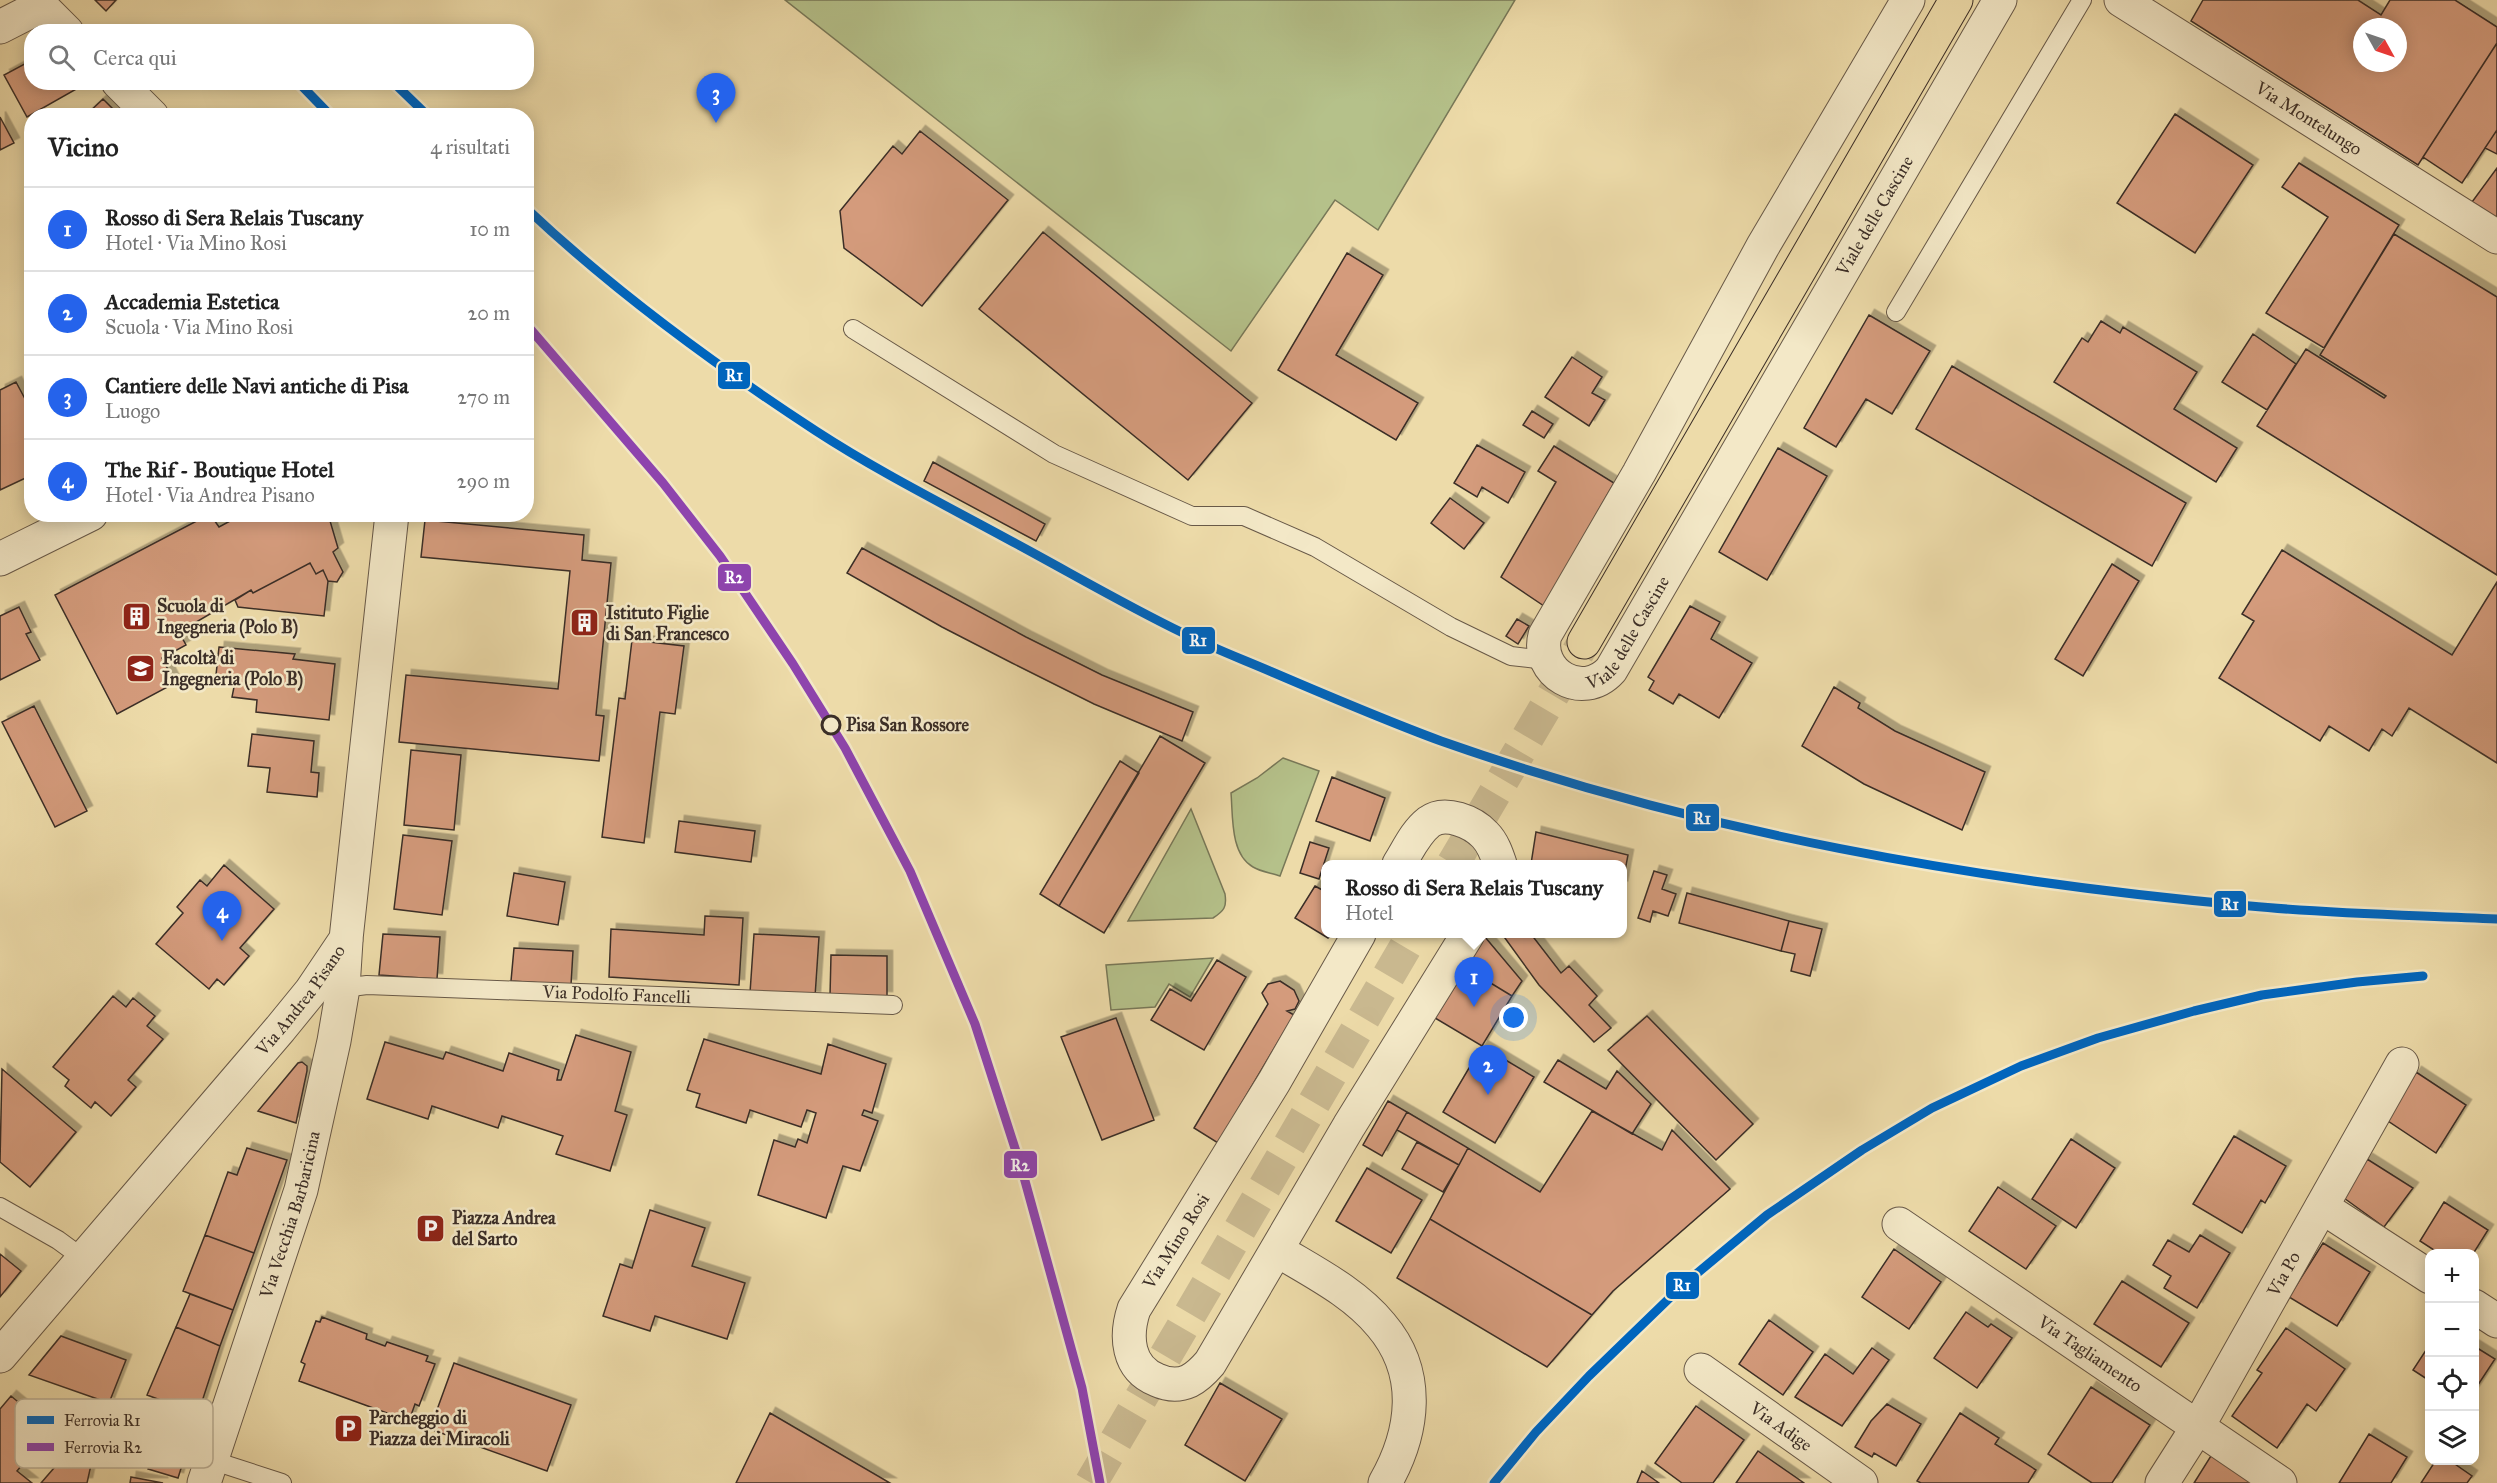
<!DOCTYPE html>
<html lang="it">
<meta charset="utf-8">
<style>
:root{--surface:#fff;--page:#f6f6f6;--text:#222;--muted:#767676;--line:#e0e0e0;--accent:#2563eb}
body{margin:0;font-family:"IM FELL Great Primer",serif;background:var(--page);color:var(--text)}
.controls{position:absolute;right:18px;bottom:18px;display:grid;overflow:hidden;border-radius:12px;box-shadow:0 3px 15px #0003}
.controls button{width:54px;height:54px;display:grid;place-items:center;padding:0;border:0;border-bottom:2px solid var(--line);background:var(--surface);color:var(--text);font:30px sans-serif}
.compass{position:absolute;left:2353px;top:18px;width:54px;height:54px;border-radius:50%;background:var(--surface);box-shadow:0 3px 15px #0003;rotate:130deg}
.you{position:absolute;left:1514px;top:1018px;width:21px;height:21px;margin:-15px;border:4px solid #fff;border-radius:50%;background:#1a73e8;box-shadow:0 0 0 9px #1a73e833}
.badge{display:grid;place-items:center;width:39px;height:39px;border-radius:50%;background:var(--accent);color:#fff;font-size:20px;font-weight:700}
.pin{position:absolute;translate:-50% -50px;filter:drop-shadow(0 2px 3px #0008)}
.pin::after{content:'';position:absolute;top:32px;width:21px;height:18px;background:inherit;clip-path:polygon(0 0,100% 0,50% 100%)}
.popup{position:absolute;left:1321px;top:860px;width:306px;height:78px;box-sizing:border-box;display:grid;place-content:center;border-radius:12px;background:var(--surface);filter:drop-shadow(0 2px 4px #0005);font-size:20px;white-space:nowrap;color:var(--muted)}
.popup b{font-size:22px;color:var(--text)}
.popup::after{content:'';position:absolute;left:50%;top:100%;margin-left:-12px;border:12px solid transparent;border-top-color:var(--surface)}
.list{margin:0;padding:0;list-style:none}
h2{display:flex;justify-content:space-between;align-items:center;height:78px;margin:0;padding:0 24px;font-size:26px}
h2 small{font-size:20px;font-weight:400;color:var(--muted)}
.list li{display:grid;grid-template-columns:39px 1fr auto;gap:18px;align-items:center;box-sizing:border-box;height:84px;padding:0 24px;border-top:2px solid var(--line)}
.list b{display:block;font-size:22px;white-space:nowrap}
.list p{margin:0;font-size:20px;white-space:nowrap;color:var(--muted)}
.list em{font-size:20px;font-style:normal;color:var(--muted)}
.icon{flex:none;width:33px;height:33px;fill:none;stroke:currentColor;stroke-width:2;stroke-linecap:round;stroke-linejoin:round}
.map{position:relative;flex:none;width:2497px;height:1483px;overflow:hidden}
.search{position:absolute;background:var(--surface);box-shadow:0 3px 15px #0003;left:24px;top:24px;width:510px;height:66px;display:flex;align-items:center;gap:15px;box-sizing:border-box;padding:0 21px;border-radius:24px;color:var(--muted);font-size:22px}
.panel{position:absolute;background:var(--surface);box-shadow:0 3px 15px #0003;left:24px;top:108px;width:510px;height:414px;border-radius:24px}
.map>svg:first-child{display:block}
</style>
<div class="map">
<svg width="2497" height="1483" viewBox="0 0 2497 1483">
<defs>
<filter id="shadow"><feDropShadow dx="5.5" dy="-5.5" stdDeviation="0" flood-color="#0004"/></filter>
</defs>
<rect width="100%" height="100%" fill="#eddba9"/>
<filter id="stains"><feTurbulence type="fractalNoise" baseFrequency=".00333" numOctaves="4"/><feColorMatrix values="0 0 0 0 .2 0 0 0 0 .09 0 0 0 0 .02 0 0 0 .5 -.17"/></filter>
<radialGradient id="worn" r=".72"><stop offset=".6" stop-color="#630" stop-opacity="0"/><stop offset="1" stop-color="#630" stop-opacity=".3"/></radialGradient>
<path fill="#b5c18a" stroke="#787858" stroke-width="1.5" d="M785,0H1515L1378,230L1335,200L1231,351Z
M1283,758L1319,771L1280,876C1272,873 1261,872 1253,867C1230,854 1233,816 1231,793L1257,778Z
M1191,809L1225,894C1227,907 1224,911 1213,918L1128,921Z
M1213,958L1190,997L1169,984L1155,1007L1111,1010L1106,965Z"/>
<path fill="#d49b7c" stroke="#3b2e27" stroke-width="1.5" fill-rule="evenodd" filter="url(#shadow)" d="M95,0H116L106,11Z
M2203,0H2358L2381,15L2390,0H2455L2497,27V43L2418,165L2191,21ZM2362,27H2398V63H2362Z
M2497,43V130L2462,183L2423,157Z
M32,60V82L87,83L27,117L4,75Z
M103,99L120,116H85Z
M2175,114L2253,165L2195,253L2117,203Z
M0,117L14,143L0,150Z
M2497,130V154L2485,148Z
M920,131L1008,200L922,306L844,248L840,211L893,146L902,154Z
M2299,163L2399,225L2324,348L2266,313L2328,217L2282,187Z
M2497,168V218L2472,202Z
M1043,232L1252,403L1188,480L979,309Z
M2394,234L2497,297V575L2257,426L2306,349L2384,398L2386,396L2320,355Z
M1347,253L1383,275L1336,355L1418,403L1396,440L1278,370Z
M1869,315L1930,351L1892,414L1866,399L1836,447L1804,428Z
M2101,321L2120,333L2123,327L2197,372L2174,409L2237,448L2216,482L2054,382L2082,338L2088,342Z
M2253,334L2296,364L2267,410L2222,382Z
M1572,357L1602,377L1592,393L1605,400L1589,426L1545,397Z
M1952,366L2186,503L2152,566L1916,429Z
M16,382L32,412V475L0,490V390Z
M1532,411L1553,424L1544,438L1523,425Z
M1477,445L1525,472L1508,503L1482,487L1477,497L1454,483Z
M1554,446L1614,483L1544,606L1501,577L1556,482L1538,471Z
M1778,448L1827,476L1767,580L1719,552Z
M933,462L1045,524L1036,541L924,481Z
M1450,498L1484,523L1464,549L1431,523Z
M210,514L219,527L243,514H328L338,548L333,552L343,572L337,582L328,581L323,570L316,574L310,563L253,593L251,590L179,632L186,645L162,658L175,683L117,714L55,595Z
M425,520L584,535L582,560L611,563L596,715L604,716L599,761L399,742L406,675L558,689L570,571L421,557Z
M862,548L1026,637L1102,675L1193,712L1182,741L1094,704L1012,663L942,627L847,573Z
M2282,550L2452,655L2497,582V763L2409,708L2392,736L2382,729L2369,751L2329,726L2320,741L2219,678L2254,621L2242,614Z
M310,563L316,574L323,570L328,581L324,616L238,607L235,600L251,590L253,593Z
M2112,564L2139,581L2083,676L2055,659Z
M1690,606L1720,622L1711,639L1752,663L1719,718L1679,694L1673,704L1649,690L1654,681L1648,677Z
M19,607L31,632L26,634L40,660L0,680V616Z
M1517,619L1529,626L1518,644L1506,636Z
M632,640L684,646L675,714L660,712L644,843L602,837L619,698L625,699Z
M219,647L295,654L293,659L335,664L329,720L256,712L257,700L232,697L236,677L216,675Z
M1834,687L1860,703L1858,708L1895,731L1985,772L1962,830L1864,784L1802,746Z
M34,706L87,811L55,827L2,722Z
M252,734L314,741L311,772L319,773L317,797L267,792L270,768L248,766Z
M1160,736L1205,763L1104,933L1059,906Z
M411,750L461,755L454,830L404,825Z
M1120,761L1139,773L1059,906L1040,894Z
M1332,777L1385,798L1370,841L1316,821Z
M679,821L755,831L751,862L675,852Z
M1536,832L1628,855L1622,887V864H1531Z
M403,835L452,841L442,915L394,909Z
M1310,842L1329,848L1319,879L1300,873Z
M224,865L274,909L240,948L249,956L224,985L217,979L209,989L156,944L183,913L177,907L200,880L207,886Z
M1654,871L1667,875L1662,889L1676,894L1668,916L1653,911L1650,922L1638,918Z
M514,873L565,882L558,925L507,916Z
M1315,886L1326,892V934H1332L1328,938L1295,918Z
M1687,893L1789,921L1781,951L1679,923Z
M705,916L743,918L739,985L609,977L611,929L704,935Z
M1789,921L1822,929L1810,976L1791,971L1795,954L1781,951Z
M383,934L440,937L437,979L379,975Z
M754,934L819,937L815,997L750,993Z
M1502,934H1531L1561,973L1569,966L1597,996L1589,1005L1611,1028L1594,1042L1539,985Z
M1485,937L1522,981L1512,996L1466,968Z
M514,948L573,951L571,985L511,981Z
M831,955L887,956V997L830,996Z
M1217,960L1246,977L1204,1050L1151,1020L1170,989L1191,1001Z
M1466,968L1512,996L1482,1046L1435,1018Z
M1280,981L1294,990L1299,1001L1295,1009L1287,1011L1294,1015L1218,1143L1194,1128L1268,1004L1262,993L1268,984Z
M113,996L126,1007L133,998L155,1016L147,1026L163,1039L128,1080L136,1087L111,1116L95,1102L91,1108L65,1086L69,1080L53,1067Z
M1647,1016L1753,1124L1716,1160L1608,1050Z
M1116,1018L1154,1120L1102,1140L1061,1037Z
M576,1035L631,1052L615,1111L627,1115L610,1171L556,1154L563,1136L502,1116L498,1128L432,1106L428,1119L367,1099L385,1042L443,1059L446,1052L503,1071L509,1053L559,1070L557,1080H561Z
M704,1039L821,1074L828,1044L886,1064L872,1113L864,1110L862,1115L878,1121L860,1171L843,1166L826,1218L758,1195L774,1140L795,1147L798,1139L807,1143L816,1113L807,1110L801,1127L750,1110L746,1123L696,1107L700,1094L687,1090Z
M1482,1046L1534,1077L1495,1143L1443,1112Z
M1558,1060L1606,1089L1617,1071L1651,1104L1632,1134L1544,1082Z
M302,1062L307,1066V1071L296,1123L258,1111L298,1063Z
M2,1069L76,1132L30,1187L0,1162Z
M2416,1072L2466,1105L2436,1153L2385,1119Z
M1388,1101L1407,1112L1382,1156L1363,1145Z
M1592,1111L1662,1150L1672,1130L1730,1189L1613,1291L1592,1315L1430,1219L1468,1148L1540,1192Z
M1407,1112L1468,1148L1459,1165L1397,1130Z
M2234,1136L2286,1166L2265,1203L2261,1200L2242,1233L2193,1204Z
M2071,1139L2115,1168L2076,1228L2032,1199Z
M1417,1142L1459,1165L1443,1192L1402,1169Z
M247,1148L287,1160L254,1253L205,1235L228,1172L237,1175Z
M2367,1159L2413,1188L2384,1227L2337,1193Z
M1367,1168L1422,1200L1391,1253L1336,1221Z
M1998,1187L2056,1226L2026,1269L1969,1231Z
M2444,1202L2488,1230L2473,1254H2440L2420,1241Z
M650,1210L705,1228L692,1266L745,1283L727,1339L655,1316L650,1331L603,1316L620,1264L632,1268Z
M1430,1219L1592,1315L1547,1367L1397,1278Z
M205,1235L254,1253L233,1310L183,1291Z
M2200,1235L2230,1253L2197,1308L2164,1288L2171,1276L2153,1265L2168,1240L2189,1252Z
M2323,1243L2370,1272L2337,1326L2289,1297Z
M1894,1249L1941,1282L1909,1329L1862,1297Z
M0,1254L21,1271L0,1297Z
M2122,1281L2189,1323L2161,1367L2094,1324Z
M190,1294L233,1310L220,1346L176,1327Z
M1966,1312L1988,1327L1991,1324L2012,1338L1977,1388L1934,1358Z
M322,1317L367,1334L366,1339L385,1346L387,1342L428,1356L426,1361L435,1364L419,1406L415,1404L409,1421L299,1381L305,1364L301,1362L316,1321L320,1322Z
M1769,1320L1813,1352L1783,1395L1739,1364Z
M176,1327L220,1346L198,1414L147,1395Z
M2286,1328L2345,1369L2316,1411L2307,1404L2277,1448L2232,1416L2262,1373L2257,1370Z
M61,1336L126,1360L109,1403L29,1375Z
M2430,1344V1381L2413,1370Z
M2474,1346L2495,1359L2474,1391Z
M1872,1348L1889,1360L1842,1426L1795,1397L1825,1354L1853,1374Z
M454,1363L571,1405L547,1471L430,1429Z
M1220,1383L1282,1419L1245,1481L1185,1445Z
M2091,1387L2150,1425L2112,1483H2092L2048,1454Z
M11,1396L52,1430L17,1471L32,1483H0V1409Z
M169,1404L198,1414L178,1478L148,1469Z
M1887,1404L1921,1424L1896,1466L1874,1453L1872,1457L1855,1447L1871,1421Z
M1696,1406L1744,1440L1713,1483H1682L1655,1463Z
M770,1413L890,1483H736Z
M1960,1413L1999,1438L1995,1444L2036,1470L2028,1483H1921L1917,1481Z
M68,1420L97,1438L87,1483H41L67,1453L57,1444L55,1439Z
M2369,1434L2407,1457L2391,1483H2339Z
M1758,1451L1804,1483H1736Z
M2214,1451L2251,1481L2250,1483H2194Z
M2436,1460H2449L2472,1476L2467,1483H2421Z
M1642,1471L1659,1483H1637Z
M131,1477L163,1483H130Z"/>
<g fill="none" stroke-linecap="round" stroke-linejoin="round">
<path stroke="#c9b88f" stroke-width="33" stroke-dasharray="33 16" stroke-linecap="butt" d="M1453,864L1584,642
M1091,1483L1413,934"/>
<defs>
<g id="lane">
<path d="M1896,312L2082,0"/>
<path d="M853,329L1054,454L1192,516H1244L1315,547L1451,627L1511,656L1545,660"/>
<path id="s1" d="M343,988L367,985L893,1005"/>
<path d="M0,1207L58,1240L84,1259"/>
<path d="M211,1460L282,1483"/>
</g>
<g id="street">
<path id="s2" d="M1908,0L1763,246L1639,473L1545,635C1535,672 1582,702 1611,670L2000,0"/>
<path id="s3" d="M2121,0L2497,237"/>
<path d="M0,27L41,6L67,32"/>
<path d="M118,82L152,116"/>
<path d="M0,559L91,514"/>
<path d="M1399,864C1408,850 1415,833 1429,822C1445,810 1473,822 1485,835C1493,843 1497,855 1500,864"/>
<path d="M1359,934L1274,1082L1134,1309C1125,1336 1127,1368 1157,1380C1168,1385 1178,1386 1189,1381C1197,1377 1204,1370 1210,1363L1349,1126L1468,934"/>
<path d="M2322,1207L2430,1277"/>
<path id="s4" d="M1899,1224L2280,1483"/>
<path d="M1277,1250C1313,1272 1354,1292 1381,1325C1422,1373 1414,1432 1385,1483"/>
<path d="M2474,1306L2497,1321"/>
<path id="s5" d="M0,1356L280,1029L311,991L346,939L392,514"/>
<path id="s6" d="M1701,1370L1861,1483"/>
<path id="s7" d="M204,1483L301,1190L334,1041L343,988L346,941"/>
<path id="s8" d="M2162,1483L2197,1428L2402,1064"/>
</g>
<path id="primary" d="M1584,642L1956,0"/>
</defs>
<use href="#lane" stroke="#685948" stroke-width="20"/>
<use href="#street" stroke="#685948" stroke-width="35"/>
<use href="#primary" stroke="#3b2e27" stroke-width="35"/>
<use href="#lane" stroke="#f3e8c7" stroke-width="18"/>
<use href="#street" stroke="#f3e8c7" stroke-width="33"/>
<use href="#primary" stroke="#eddba9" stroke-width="33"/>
<defs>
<path id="rail" d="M1494,1483L1536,1432L1589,1376L1683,1285L1767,1215L1862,1150L1932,1108L2021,1066L2098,1038L2194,1011L2262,995L2357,982L2423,976"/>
</defs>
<use href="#rail" stroke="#3b2e27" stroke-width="7"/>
<use href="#rail" stroke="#f3e8c7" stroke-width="4.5" stroke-dasharray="14" stroke-linecap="butt"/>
<defs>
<path id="rail-1" d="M298,82L331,116
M393,82L428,116
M526,208C614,291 715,365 816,431C879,472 947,506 1013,542C1069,572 1125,605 1183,633C1212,648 1242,659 1272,672C1328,696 1384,720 1441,741C1702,833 1975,881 2250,906C2332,914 2415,915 2497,919
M1494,1483L1536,1432L1589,1376L1683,1285L1767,1215L1862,1150L1932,1108L2021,1066L2098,1038L2194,1011L2262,995L2357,982L2423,976"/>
<path id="rail-2" d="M526,324L663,483L720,556L793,664L845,748L910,871L975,1024L1022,1170L1082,1388L1100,1483"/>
</defs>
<use href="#rail-1" stroke="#f3e8c7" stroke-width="14"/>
<use href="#rail-2" stroke="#f3e8c7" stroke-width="14"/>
<use href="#rail-1" stroke="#0065bd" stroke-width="9"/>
<use href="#rail-2" stroke="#8e44ad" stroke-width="9"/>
</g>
<defs>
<symbol id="building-square" viewBox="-11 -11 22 22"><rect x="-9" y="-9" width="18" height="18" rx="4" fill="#8f2418" stroke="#f3e8c7"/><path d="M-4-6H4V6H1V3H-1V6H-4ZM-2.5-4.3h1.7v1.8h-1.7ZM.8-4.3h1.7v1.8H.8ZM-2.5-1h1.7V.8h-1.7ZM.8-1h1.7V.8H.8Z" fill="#fff"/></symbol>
<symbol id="university-square" viewBox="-11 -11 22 22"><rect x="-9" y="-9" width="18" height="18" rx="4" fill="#8f2418" stroke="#f3e8c7"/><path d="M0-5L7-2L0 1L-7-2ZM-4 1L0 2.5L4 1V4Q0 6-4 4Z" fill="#fff"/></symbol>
<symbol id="parking-square" viewBox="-11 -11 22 22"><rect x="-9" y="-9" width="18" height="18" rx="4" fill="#8f2418" stroke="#f3e8c7"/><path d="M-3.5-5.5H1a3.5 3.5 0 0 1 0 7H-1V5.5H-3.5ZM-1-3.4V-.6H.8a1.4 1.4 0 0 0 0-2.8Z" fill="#fff"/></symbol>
</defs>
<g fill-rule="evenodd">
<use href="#building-square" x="120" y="600" width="33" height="33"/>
<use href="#building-square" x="568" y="606" width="33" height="33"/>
<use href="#university-square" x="124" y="652" width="33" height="33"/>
<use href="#parking-square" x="414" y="1212" width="33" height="33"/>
<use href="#parking-square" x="332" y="1412" width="33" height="33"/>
</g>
<circle fill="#f3e8c7" stroke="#3b2e27" stroke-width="3" cx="831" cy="725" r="9"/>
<g text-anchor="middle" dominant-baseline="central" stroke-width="5" stroke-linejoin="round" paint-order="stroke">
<g font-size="18" fill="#3b2e27" stroke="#f3e8c7">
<text stroke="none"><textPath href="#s3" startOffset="222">Via Montelungo</textPath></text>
<text stroke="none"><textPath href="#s2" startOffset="1360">Viale delle Cascine</textPath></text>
<text stroke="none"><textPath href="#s2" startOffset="874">Viale delle Cascine</textPath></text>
<text stroke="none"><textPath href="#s1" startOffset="274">Via Podolfo Fancelli</textPath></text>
<text stroke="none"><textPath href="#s5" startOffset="466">Via Andrea Pisano</textPath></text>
<text stroke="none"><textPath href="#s7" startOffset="282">Via Vecchia Barbaricina</textPath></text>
<text transform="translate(1176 1241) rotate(-58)">Via Mino Rosi</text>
<text stroke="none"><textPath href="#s8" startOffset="242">Via Po</textPath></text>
<text stroke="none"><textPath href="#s4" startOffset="231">Via Tagliamento</textPath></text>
<text stroke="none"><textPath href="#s6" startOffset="98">Via Adige</textPath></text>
</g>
<g font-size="18" font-weight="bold" fill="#3b2e27" stroke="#f3e8c7" text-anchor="start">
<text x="157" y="606">Scuola di<tspan x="157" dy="21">Ingegneria (Polo B)</tspan></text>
<text x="606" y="613">Istituto Figlie<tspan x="606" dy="21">di San Francesco</tspan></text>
<text x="162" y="658">Facoltà di<tspan x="162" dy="21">Ingegneria (Polo B)</tspan></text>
<text x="452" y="1218">Piazza Andrea<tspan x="452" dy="21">del Sarto</tspan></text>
<text x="369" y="1418">Parcheggio di<tspan x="369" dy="21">Piazza dei Miracoli</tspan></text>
</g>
<g font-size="18" font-weight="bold" fill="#3b2e27" stroke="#f3e8c7" text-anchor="start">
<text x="846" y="725">Pisa San Rossore</text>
</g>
</g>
<rect x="15" y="1399" width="198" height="69" rx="9" fill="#f3e8c7" stroke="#bcb097" stroke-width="1.5"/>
<rect x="27" y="1416" width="27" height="8" fill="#0065bd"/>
<rect x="27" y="1443" width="27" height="8" fill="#8e44ad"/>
<g font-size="16" fill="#3b2e27">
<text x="64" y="1426">Ferrovia R1</text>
<text x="64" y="1453">Ferrovia R2</text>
</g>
<g stroke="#f3e8c7" stroke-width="2">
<rect x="717" y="361" width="34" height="29" rx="6" fill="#0065bd"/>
<rect x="717" y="563" width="35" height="29" rx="6" fill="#8e44ad"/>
<rect x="1181" y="626" width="35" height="29" rx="6" fill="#0065bd"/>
<rect x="1685" y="803" width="35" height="29" rx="6" fill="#0065bd"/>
<rect x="2213" y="890" width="34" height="28" rx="6" fill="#0065bd"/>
<rect x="1003" y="1150" width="35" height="29" rx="6" fill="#8e44ad"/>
<rect x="1665" y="1271" width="35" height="29" rx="6" fill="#0065bd"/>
</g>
<g font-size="16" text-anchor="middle" font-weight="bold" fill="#fff">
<text x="734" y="381">R1</text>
<text x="734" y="583">R2</text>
<text x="1198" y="646">R1</text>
<text x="1702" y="824">R1</text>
<text x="2230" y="910">R1</text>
<text x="1020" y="1171">R2</text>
<text x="1682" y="1291">R1</text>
</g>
<rect width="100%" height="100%" filter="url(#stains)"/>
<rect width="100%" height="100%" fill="url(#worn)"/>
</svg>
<div class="controls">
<button>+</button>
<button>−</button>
<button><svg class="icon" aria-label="locate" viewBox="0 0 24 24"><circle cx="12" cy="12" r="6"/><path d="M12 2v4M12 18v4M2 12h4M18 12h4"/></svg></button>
<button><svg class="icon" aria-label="layers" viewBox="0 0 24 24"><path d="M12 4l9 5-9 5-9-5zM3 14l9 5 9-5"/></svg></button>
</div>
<svg class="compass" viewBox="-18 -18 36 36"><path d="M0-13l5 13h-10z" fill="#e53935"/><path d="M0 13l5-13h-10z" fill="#767676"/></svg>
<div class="you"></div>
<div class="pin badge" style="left:1474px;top:1007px">1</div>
<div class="popup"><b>Rosso di Sera Relais Tuscany</b>Hotel</div>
<div class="pin badge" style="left:1488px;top:1095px">2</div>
<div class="pin badge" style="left:716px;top:123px">3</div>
<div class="pin badge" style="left:222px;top:941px">4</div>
<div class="search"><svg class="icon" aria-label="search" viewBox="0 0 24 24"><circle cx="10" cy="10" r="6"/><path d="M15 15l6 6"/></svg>Cerca qui</div>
<section class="panel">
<h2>Vicino<small>4 risultati</small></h2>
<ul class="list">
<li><span class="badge">1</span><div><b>Rosso di Sera Relais Tuscany</b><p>Hotel · Via Mino Rosi</p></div><em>10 m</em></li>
<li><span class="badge">2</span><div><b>Accademia Estetica</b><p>Scuola · Via Mino Rosi</p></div><em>20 m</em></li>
<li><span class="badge">3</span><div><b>Cantiere delle Navi antiche di Pisa</b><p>Luogo</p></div><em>270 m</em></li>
<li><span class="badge">4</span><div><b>The Rif - Boutique Hotel</b><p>Hotel · Via Andrea Pisano</p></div><em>290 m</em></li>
</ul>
</section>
</div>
